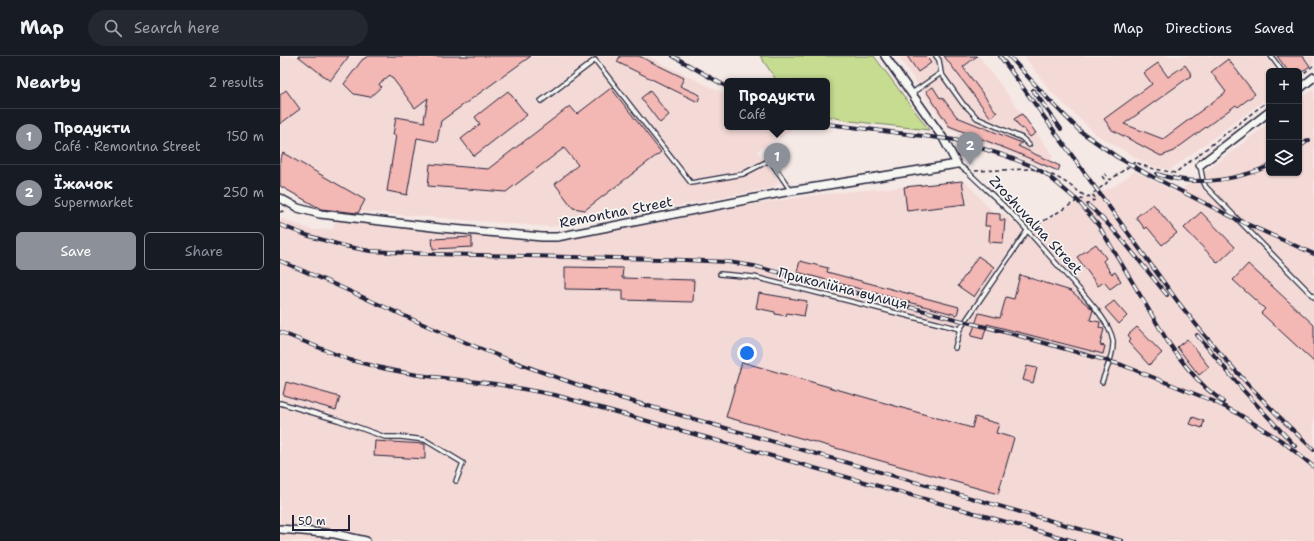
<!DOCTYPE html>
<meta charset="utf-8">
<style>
:root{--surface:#171b24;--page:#242831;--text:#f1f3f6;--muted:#9ea1a6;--line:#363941;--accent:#8c9099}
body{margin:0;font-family:"Shantell Sans",sans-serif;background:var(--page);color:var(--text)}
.controls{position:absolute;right:12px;top:12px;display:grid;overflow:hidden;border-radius:6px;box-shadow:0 1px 3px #0004}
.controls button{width:36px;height:36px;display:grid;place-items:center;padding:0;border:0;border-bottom:1px solid var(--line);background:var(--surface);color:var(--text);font:20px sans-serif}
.scale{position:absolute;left:12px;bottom:10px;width:58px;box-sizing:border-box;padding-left:4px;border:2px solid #22223b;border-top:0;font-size:11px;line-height:14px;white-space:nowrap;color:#22223b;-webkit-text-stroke:3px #f6f6f2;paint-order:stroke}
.you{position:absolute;left:467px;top:297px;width:14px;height:14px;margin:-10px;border:3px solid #fff;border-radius:50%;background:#1a73e8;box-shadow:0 0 0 6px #1a73e833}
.badge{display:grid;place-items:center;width:26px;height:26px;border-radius:50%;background:var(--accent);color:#fff;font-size:13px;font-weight:700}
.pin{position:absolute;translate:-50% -33px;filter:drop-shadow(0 1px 2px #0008)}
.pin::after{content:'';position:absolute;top:21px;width:14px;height:12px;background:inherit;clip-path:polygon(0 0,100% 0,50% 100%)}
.popup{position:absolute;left:444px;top:22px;width:106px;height:52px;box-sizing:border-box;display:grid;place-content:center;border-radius:6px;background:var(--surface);filter:drop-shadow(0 1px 3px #0005);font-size:13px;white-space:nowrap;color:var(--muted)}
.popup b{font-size:15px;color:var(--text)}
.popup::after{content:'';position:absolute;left:50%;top:100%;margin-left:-8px;border:8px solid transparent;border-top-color:var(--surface)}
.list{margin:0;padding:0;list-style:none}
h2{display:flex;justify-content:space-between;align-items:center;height:52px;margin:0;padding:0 16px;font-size:17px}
h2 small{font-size:13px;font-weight:400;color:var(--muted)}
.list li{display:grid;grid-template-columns:26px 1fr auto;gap:12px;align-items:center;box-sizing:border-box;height:56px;padding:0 16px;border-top:1px solid var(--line)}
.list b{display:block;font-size:15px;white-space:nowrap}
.list p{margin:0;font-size:13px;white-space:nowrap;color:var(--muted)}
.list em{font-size:13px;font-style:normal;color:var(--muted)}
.actions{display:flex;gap:8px;padding:12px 16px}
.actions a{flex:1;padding:9px 0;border:1px solid var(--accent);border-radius:6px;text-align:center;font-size:14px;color:var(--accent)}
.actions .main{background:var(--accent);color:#fff}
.icon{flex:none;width:22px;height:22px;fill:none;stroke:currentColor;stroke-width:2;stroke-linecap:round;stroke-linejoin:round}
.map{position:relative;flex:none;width:1034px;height:485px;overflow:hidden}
header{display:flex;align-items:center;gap:24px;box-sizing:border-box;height:56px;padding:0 20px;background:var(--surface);border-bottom:1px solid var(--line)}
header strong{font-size:19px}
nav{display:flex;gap:22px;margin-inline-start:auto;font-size:14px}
.search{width:280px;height:36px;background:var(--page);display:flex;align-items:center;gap:10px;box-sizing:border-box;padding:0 14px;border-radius:22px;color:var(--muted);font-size:15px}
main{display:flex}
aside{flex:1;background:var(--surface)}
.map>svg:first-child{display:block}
</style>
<header>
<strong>Map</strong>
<div class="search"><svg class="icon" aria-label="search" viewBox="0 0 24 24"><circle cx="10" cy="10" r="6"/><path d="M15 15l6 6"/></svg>Search here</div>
<nav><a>Map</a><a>Directions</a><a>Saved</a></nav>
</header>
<main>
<aside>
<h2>Nearby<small>2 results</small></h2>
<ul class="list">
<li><span class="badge">1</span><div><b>Продукти</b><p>Café · Remontna Street</p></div><em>150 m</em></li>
<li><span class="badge">2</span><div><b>Їжачок</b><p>Supermarket</p></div><em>250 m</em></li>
</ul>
<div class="actions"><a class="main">Save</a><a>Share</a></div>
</aside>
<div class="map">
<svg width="1034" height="485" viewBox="0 0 1034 485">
<rect width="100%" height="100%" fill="#f5e9e6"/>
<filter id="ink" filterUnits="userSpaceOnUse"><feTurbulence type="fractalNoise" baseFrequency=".025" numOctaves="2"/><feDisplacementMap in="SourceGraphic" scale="8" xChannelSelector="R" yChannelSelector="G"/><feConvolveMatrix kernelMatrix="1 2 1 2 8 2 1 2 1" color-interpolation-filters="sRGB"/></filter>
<g filter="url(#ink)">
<path fill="#f4dad7" d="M0,0H368L447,39V71H508L512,74L477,95L500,126L493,132L337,161L270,171L37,152L0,131Z
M618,0H699L773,99L771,111L768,113L668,73Z
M744,0H1034V7L1019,18V15H989V41L890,114L870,110L817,79L771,36Z
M1034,33V485H0V162L33,174L53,173L55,164L269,185L317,178L462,150L542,138L685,125L716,159L724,157L731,165L752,174L795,147L834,130L855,115L897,137L989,67V117H1019V44Z"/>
<path fill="#c6dc91" stroke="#747f66" d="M480,0H594L649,74L570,65L547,60V25H497Z"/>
<path fill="#f3b7b4" stroke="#22223b" d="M18,0H69L50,25Z
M88,0H251L161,65L157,86L137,82L127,139L107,135L116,79H113L116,61L145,66L144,64L148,42L135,52L110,19L99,28L101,31L90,41L74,38L64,28L82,4Z
M340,0H359L404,22L400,30L420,39L418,46L337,6Z
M627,0H646L651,7L638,16Z
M664,0H697L683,11L717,57L711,62Z
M997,0H1023L1030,10L1019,18V15H1008Z
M948,3L975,38L958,51L956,49L892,96L881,100L832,74L824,63L872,28L864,17L878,7L888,21L905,9L912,19L844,68L883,83L946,36L931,16Z
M653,31L660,42L662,41L677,61L742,87L738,90L780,110L778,115L737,97L669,70L646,35Z
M331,32L381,96L305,154L293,152L275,128L298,109L284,92L226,136L148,130L150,108L208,113L290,50L297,58Z
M6,34L20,53L0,68V39Z
M228,35L247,59L194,100L181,83L200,68L195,61Z
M370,35L389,59L380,67L361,42Z
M742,58L756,77L750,81L743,72L741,73L734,63Z
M3,97L85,144L78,157L41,153L0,130V103Z
M682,125L686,148L627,155L624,131Z
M873,148L897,177L882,189L867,171L865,173L856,161Z
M921,156L955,191L938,207L904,172Z
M706,157L720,158V164H725L723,187L709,186L710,170H705Z
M192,181V191L153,193L152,183Z
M816,188L826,202L823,205L832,218L835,216L841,225L830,233L824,226L818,230L797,201Z
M698,200L714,211L694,241L678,230Z
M520,205L548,212L547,216L679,251L677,259L517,216Z
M968,208L1034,269V306L981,257L985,253L953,224Z
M285,211L343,212L342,222L414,224L413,246L343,244V234L285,233Z
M740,219L791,235L811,252L813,254L810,264L820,266L819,272L824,273L820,289L825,290L823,298L707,268L703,283L691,280L699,257L720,262L726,241L734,243Z
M479,237L527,245L524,260L507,257L506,260L495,258V256L476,252Z
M834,245L847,260L839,268L825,252Z
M857,271L882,297L869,309L848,286L851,283L848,279Z
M907,283L929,311L919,319L897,291Z
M462,306L692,372L695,361L719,368L716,377L734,382L718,438L446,361Z
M747,310L757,312L753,327L743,324Z
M6,326L60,341L56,354L3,339Z
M913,361L924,365L922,372L910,368Z
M95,385L145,388V403L94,400Z"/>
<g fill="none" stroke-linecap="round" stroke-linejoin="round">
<defs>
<path id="service" d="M656,0L659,4L661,17
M991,0L1002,15
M632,37L661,17L683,48L689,53L697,62L742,82L749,89
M261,45L315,4L411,127L463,118L490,104L511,135
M677,108L688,116C701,129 716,142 729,155C751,177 770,201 790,223C803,238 830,265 833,285C834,299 826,313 822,326
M920,109L923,125L926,131L1034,241
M440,218L474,221L680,273
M675,292L680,273L747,175
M0,347L58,364L105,381H121L145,384L183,407L176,425"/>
<path id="minor" d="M1019,33L1034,21
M920,109L989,56
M0,142L18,152L40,158L161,172L262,181H277L511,135L677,108L663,82L605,0
M0,473L55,478L86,485"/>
</defs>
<use href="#service" stroke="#22223b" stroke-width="6"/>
<use href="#minor" stroke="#22223b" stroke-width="10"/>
<path stroke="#22223b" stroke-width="1.5" stroke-dasharray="4 3" stroke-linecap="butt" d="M1019,21L1034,9
M695,115L751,113C775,117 787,127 806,141
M0,156L6,154
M752,172L795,146L809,140L813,145L816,143L812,138L827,127L822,120L825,118L830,124L855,106L870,112L895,117L989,44"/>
<use href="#service" stroke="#f6f6f2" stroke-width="3.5"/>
<use href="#minor" stroke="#f6f6f2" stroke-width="7"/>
<defs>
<path id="rail" d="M393,0L447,31
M720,0L898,246C939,299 984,348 1034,394
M729,0L770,45L800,75L837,101L873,121L958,164L1034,198
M753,34L781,73
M547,68L675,84L723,99L752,110L766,118L798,145L819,170L888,286C899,302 912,319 926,332C931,337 938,341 943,346
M1019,91L1029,84
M877,118C915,131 953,125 989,110
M808,149C839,176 861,208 887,239
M0,169L26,179L64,190L90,195L150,198L382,203L448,206L474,210L736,279L842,309L933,345L957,357L1002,385L1034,411
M0,205C61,230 120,259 180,284C226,304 272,320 319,336L842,485
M0,276L70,304L106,313L138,319L216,328L275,339L794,485
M917,279L963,334L1015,390"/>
</defs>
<use href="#rail" stroke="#22223b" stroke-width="4"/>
<use href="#rail" stroke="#f6f6f2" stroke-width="2.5" stroke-dasharray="8" stroke-linecap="butt"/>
</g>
</g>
<g text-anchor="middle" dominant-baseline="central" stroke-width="3.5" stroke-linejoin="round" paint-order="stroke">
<g font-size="14" fill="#22223b" stroke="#f6f6f2">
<text transform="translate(336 156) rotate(-11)">Remontna Street</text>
<text transform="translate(756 169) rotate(47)">Zroshuvalna Street</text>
<text transform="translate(563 232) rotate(14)">Приколійна вулиця</text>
</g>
</g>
</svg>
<div class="controls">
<button>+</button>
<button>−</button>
<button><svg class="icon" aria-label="layers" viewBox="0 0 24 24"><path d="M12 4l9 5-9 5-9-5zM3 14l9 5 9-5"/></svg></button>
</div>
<div class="scale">50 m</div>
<div class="you"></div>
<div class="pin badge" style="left:497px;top:120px">1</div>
<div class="popup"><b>Продукти</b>Café</div>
<div class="pin badge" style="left:690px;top:109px">2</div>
</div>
</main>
